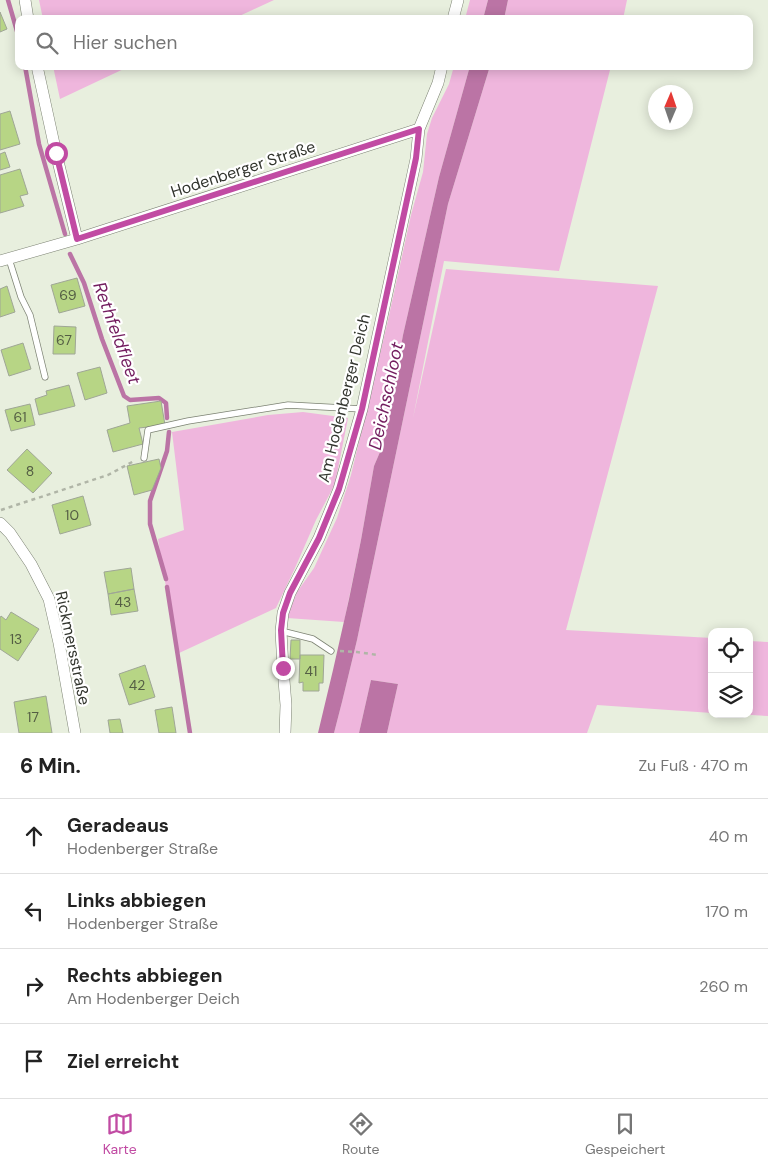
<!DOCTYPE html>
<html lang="de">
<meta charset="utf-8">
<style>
:root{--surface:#fff;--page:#f2f2f2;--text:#222;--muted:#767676;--line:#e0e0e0;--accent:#c14ba3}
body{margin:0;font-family:"DM Sans",sans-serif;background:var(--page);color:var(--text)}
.controls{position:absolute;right:15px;bottom:15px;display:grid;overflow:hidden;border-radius:10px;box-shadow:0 2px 12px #0003}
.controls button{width:45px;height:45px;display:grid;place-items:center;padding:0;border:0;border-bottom:1px solid var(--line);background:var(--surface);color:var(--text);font:25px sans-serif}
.compass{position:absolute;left:648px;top:85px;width:45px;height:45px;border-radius:50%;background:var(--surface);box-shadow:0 2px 12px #0003;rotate:2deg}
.stop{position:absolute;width:15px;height:15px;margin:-11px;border:4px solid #c14ba3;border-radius:50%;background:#fff}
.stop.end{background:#c14ba3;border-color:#fff;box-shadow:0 1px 5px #0008}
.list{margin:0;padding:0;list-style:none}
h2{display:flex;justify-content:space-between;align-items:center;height:65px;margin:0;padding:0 20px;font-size:21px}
h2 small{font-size:16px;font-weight:400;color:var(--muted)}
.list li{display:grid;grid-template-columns:32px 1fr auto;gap:15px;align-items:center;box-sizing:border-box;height:75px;padding:0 20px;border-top:1px solid var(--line)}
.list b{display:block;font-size:19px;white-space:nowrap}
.list p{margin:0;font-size:16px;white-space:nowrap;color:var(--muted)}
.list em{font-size:16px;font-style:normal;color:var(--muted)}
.icon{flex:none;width:28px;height:28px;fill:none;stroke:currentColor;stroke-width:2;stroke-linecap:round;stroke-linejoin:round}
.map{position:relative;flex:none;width:768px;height:733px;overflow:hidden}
.search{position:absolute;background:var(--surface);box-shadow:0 2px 12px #0003;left:15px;right:15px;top:15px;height:55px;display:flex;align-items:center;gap:12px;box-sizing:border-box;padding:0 18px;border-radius:10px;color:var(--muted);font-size:19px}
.sheet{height:365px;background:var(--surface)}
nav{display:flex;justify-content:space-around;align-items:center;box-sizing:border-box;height:70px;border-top:1px solid var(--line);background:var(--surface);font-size:14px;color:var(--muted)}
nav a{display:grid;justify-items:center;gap:2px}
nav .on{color:var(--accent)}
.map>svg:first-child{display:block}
</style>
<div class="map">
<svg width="768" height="733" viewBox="0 0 768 733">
<rect width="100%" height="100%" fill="#e8efde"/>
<path fill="#efb6dd" d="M39,0H274L233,19H43Z
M470,0H488L483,19H465Z
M508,0H627L623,19H504Z
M53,66H130L60,99Z
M454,66H470L439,177L403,335L383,445L374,466L361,540L344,622L287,618L297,592L314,568L337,518L351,475L388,320L411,215L423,172L427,134L432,118L449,84Z
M490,66H611L559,271L444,261L413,418L446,269L658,286L566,630L712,638V713L597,705L587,733H387L398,684L371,680L359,733H334L342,702L357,640L448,204Z
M303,412L348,418L335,484L316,520L295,568L276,608L177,654L158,539L184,530L172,432L268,415Z
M749,641L768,642V716L736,714H749Z"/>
<path fill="#bb74a5" d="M488,0H508L504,19H483Z
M470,66H490L448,204L357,640L342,702L334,733H318L333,670L349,599L361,540L374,466L383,445L403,335L439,177Z
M371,680L398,684L387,733H359Z"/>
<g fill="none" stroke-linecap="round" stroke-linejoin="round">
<path stroke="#bb74a5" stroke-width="4.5" d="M8,0L19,38
M25,66L39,144L65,234
M70,254L84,283L102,339L124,396L130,400L159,398L166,403L167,418
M166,579L150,524V501L167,451L169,432
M167,587L190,733"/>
</g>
<path fill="#b7d585" stroke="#9fa696" d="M0,12L7,29L0,32Z
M10,111L20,144L0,150V114Z
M5,152L10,167L0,170V154Z
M20,169L28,194L20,196L24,206L0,213V175Z
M77,278L85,306L59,313L51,285Z
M7,286L15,312L0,317V289Z
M54,326L76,327L75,354H53Z
M23,343L31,369L9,376L1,350Z
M100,367L107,393L85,400L77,373Z
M69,385L75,406L39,415L35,399L47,395L46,391Z
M161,401L165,425L139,428L143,444L113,452L107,430L130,423L127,406Z
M30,404L35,425L11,431L5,410Z
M27,449L52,473L33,493L7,470Z
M159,459L161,468L152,490L134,495L127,466Z
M83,496L91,525L60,534L52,505Z
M131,568L134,589L108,594L104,572Z
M134,589L138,611L111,615L108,594Z
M11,612L39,629L18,661L0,649V618L1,616L6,620Z
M291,640H300V659H290Z
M300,655H324L323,683H319V691H303V682L299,683Z
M145,665L155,697L129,705L119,674Z
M46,696L52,733H19L14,702Z
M172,707L176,733H159L155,710Z
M120,719L123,733H110L108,720Z"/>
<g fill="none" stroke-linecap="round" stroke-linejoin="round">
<defs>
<path id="lane" d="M9,259L21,297L30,315L45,377
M144,458L148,430L188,421L288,405L362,409
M281,631L313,639L331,651"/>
<path id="street" d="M25,0L28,19
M453,19L458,0
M37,66L56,153L77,239
M0,261L77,239L419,129
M0,523L10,533L31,564L49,599L59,643L75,733
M285,733L286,705L283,668L281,631L283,613L290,593L319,538L339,489L362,409L416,159L419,129L438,83L442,66"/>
</defs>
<use href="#lane" stroke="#7c8273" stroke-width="7"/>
<use href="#street" stroke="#7c8273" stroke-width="12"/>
<path stroke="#b0b5a7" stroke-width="2.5" stroke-dasharray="4 4" stroke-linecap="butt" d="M1,510L108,475L134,461
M340,651L357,652L378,655"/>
<use href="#lane" stroke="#fff" stroke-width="5.5"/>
<use href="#street" stroke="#fff" stroke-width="11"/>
</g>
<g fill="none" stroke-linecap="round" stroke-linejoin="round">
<path stroke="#c14ba3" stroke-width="6" d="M56,153L77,239L419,129L416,158L362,409L339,489L319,538L290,593L283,613L281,630L283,668"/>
</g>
<g text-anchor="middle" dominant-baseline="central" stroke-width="4.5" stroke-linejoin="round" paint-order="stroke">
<g font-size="14" fill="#545e44">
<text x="68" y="295">69</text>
<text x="64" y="340">67</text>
<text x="20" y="417">61</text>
<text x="30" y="471">8</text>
<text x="72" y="515">10</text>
<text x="123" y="602">43</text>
<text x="16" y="639">13</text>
<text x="311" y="671">41</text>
<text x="137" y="685">42</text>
<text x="33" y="717">17</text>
</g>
<g font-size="16" fill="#33362f" stroke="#fff">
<text transform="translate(243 169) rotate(-18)">Hodenberger Straße</text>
<text transform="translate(344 398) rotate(-76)">Am Hodenberger Deich</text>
<text transform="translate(73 648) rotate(78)">Rickmersstraße</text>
</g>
<g font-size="18" font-style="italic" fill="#731d5f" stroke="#fff">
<text transform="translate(117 333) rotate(70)">Rethfeldfleet</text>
<text transform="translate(386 396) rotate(-78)">Deichschloot</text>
</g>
</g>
</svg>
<div class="controls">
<button><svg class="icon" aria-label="locate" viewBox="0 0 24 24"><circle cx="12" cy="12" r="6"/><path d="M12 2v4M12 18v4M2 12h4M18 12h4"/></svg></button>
<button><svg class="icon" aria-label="layers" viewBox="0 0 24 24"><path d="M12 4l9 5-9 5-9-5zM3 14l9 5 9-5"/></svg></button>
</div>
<svg class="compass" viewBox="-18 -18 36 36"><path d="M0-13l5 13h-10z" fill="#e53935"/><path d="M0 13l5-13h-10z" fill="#767676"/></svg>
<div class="stop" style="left:56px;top:153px"></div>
<div class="stop end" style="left:283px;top:668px"></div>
<div class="search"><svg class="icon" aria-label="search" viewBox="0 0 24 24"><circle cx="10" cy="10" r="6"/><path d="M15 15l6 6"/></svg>Hier suchen</div>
</div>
<section class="sheet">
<h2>6 Min.<small>Zu Fuß · 470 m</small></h2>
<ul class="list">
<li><svg class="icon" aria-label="ahead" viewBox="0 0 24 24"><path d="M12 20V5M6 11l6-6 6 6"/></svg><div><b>Geradeaus</b><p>Hodenberger Straße</p></div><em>40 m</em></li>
<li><svg class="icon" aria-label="left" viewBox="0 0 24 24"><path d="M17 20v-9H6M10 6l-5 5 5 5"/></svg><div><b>Links abbiegen</b><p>Hodenberger Straße</p></div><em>170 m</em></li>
<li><svg class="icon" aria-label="right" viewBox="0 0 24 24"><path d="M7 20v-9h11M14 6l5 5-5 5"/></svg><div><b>Rechts abbiegen</b><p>Am Hodenberger Deich</p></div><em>260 m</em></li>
<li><svg class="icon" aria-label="arrive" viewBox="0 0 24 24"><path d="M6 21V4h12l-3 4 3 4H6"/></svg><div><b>Ziel erreicht</b></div></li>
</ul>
</section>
<nav>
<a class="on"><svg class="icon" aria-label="map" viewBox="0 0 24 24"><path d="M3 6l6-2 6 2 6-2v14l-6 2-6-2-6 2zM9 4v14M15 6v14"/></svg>Karte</a>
<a><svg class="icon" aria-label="directions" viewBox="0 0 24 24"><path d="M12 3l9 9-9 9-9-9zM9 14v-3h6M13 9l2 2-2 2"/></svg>Route</a>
<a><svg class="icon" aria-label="saved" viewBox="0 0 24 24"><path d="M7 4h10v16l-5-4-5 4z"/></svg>Gespeichert</a>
</nav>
